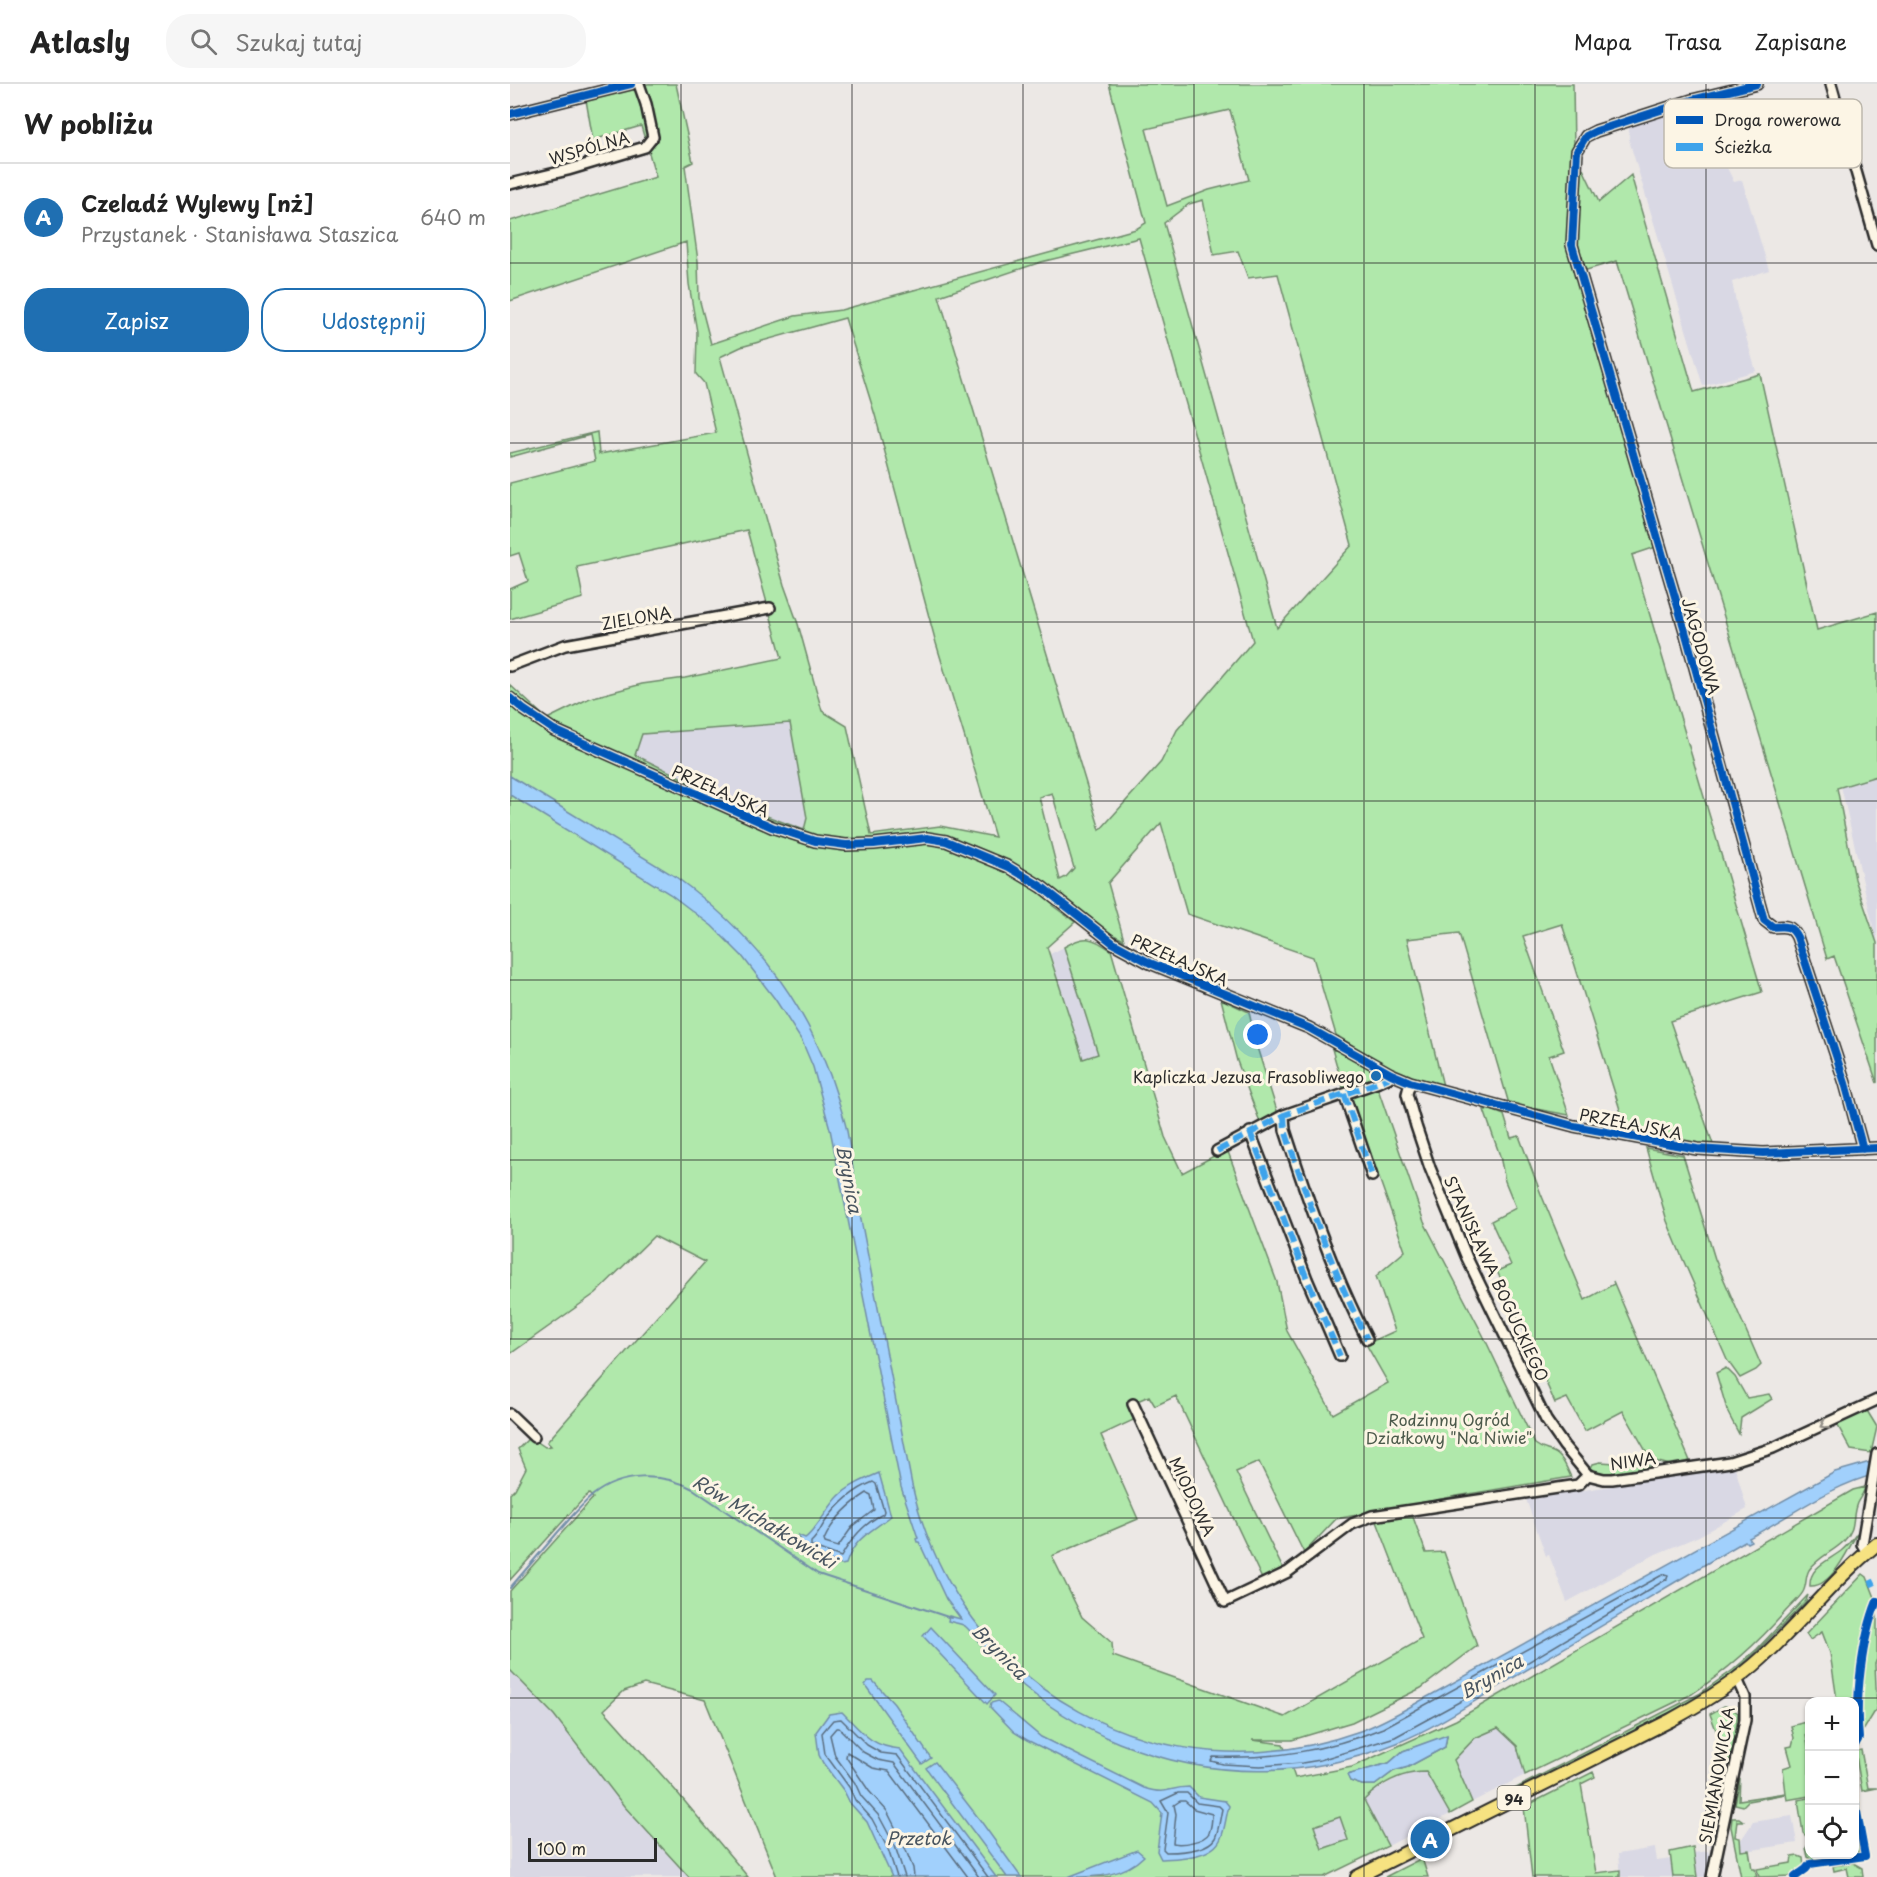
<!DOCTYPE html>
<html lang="pl">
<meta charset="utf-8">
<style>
:root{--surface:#fff;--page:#f6f6f6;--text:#222;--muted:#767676;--line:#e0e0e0;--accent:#1f6fb2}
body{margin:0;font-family:"Playpen Sans",sans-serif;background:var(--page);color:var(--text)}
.controls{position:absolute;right:18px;bottom:18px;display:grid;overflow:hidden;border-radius:12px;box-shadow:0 2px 4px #0004}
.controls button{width:54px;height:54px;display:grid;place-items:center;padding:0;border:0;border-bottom:2px solid var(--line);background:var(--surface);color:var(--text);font:30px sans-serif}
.scale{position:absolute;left:18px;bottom:15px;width:129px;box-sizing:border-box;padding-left:6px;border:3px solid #2b2b2b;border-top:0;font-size:16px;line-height:21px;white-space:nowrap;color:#2b2b2b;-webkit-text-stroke:4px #fcf5e5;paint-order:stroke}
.you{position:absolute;left:748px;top:951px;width:21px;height:21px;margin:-15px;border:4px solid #fff;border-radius:50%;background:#1a73e8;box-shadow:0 0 0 9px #1a73e833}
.badge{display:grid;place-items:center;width:39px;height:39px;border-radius:50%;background:var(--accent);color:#fff;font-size:20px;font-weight:700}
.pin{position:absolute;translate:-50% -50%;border:3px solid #fff;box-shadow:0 2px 6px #0006}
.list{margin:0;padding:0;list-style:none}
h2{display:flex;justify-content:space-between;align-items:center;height:78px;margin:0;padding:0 24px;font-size:26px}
h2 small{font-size:20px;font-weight:400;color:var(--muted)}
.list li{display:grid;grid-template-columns:39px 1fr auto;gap:18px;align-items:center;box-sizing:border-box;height:108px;padding:0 24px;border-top:2px solid var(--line)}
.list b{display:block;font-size:22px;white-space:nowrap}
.list p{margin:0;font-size:20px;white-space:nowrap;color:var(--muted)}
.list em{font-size:20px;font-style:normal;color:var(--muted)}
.actions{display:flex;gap:12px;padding:18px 24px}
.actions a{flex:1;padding:14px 0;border:2px solid var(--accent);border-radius:24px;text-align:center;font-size:21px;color:var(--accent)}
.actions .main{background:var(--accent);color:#fff}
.icon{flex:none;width:33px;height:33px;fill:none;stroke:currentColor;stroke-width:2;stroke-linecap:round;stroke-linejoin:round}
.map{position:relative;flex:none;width:1367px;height:1793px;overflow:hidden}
header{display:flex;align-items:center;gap:36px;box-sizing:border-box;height:84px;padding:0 30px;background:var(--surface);border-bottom:2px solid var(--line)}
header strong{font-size:28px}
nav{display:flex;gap:33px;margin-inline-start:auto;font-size:21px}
.search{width:420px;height:54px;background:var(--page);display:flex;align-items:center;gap:15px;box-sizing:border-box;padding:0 21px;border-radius:24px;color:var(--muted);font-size:22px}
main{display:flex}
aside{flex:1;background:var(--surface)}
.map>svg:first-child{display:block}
</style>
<header>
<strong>Atlasly</strong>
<div class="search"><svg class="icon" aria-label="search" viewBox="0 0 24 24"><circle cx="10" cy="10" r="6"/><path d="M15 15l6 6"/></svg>Szukaj tutaj</div>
<nav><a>Mapa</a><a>Trasa</a><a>Zapisane</a></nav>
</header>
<main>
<aside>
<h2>W pobliżu<small></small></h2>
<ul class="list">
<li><span class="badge">A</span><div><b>Czeladź Wylewy [nż]</b><p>Przystanek · Stanisława Staszica</p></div><em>640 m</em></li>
</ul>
<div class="actions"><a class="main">Zapisz</a><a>Udostępnij</a></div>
</aside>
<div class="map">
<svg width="1367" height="1793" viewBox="0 0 1367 1793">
<rect width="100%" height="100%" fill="#ece8e5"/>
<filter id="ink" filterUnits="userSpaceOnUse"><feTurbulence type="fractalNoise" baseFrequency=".0167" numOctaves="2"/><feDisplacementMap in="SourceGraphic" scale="12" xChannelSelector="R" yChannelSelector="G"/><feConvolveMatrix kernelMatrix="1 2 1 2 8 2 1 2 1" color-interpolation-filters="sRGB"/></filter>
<g filter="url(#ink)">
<path fill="#d9d8e4" d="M1208,15L1221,57L1206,61L1224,98L1232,96L1259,186L1222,198L1227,223L1246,287L1193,302L1119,56V40L1186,19Z
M280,639L297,734L294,746L228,721L125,671L132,650Z
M1367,692V855H1366L1331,702Z
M554,863L588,971L573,976L540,870Z
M1225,1383L1237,1425L1189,1452L1146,1470L1057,1518L1039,1471L1036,1472L1016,1415Z
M0,1586L44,1631L114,1722L179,1793H0Z
M988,1644L1007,1662L1015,1691L962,1718L944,1676L965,1654Z
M898,1688H916L940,1730L878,1762L854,1717L862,1708Z
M1282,1732L1287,1759L1230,1768L1229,1759L1243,1738Z
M830,1733L838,1756L812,1765L804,1742Z
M1145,1764L1147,1777L1161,1775L1163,1793H1110L1108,1770Z
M1198,1767L1201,1776L1196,1793H1187L1183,1769Z"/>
<path fill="#b0e8ab" stroke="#6e8a6b" stroke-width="1.5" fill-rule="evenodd" d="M101,0H166L183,78L175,82L188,177L189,214L201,260L285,232L331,226L626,145L636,139L599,0H1063L1064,66L1089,118L1121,91L1184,308L1250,290L1307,546L1367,528V692L1327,704L1345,795L1367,859V999L1324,872L1317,875L1107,177L1073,187L1155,460L1122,471L1252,908L1160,937L1203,1060H1186L1117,1048L1052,840L1013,852L1054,967L1039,972L1059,1031L999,1020L949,849L897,855L933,1002L887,989L826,951L803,873L677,830L651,739L598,799L614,856L595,847L552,813L543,822L565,838L537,863L573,975L588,970L554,863C576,850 580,853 601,866L655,1053L672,1089L717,1065L767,1198L777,1247L823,1330L878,1299L856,1260L885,1247L866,1192L895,1167L840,1012L867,1002L914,1138L973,1251L1025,1360C1033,1366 1035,1365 1043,1368C1053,1372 1057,1385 1061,1393L947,1412L826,1435L794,1469L749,1378L726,1388L774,1487L753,1497L666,1312L645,1322L639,1312L625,1318L632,1332L591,1351L628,1435L542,1472L572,1533L602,1559L603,1572L775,1633L912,1555L866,1435L890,1432L903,1433L916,1469L934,1468L967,1562L911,1604L842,1638L782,1656H742L773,1660L785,1694L842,1683L946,1636L1343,1406L1355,1403C1354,1409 1350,1413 1347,1419C1341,1434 1347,1444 1334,1457C1323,1468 1308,1473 1299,1486C1295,1493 1297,1501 1293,1508C1289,1515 1280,1522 1275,1528C1247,1560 1216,1587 1182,1610L1015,1691L1007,1662L988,1644L965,1654L944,1676L962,1718L940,1730L916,1688C891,1688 871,1699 854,1716L878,1762L814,1793H267L195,1616L134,1600L114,1607L94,1626L166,1707L238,1793H179L114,1722L44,1631L0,1586V1507L83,1414L79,1410L75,1413L0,1496V1410L5,1405L16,1384L8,1365L20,1353L35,1363L41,1362L37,1358L195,1178L144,1152L86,1209L0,1270V601L37,635L80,614L132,600L175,594L272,574L237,446L67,483L73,514L0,535V505L18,497L9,469L0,472V399L85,377L80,351L0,373V369L87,348L89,370L206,349L194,299L186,290L187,248L179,200L176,158L0,217V137L146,93L131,42L83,56L76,16ZM720,26L739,96L699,106L657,122L636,45ZM693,116L704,171L728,167L738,194L768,190L842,461L767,544L654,139L679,120ZM629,154L743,557L667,646L651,678L590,746L429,212L531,178ZM335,234L365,331L426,559L485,753L430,742L361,751L337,642L312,627L288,540L274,501L210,273L231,263ZM280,639L297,734L294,746L228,721L125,671L132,650ZM542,709L564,784L556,793L550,796L529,713ZM937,1652L935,1663L898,1683L884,1687L865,1701H852L840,1697L838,1691L879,1679L893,1667ZM830,1733L838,1756L812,1765L804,1742Z
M711,915L739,928L746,960L768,1030L750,1038L727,977Z
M822,965L834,969L873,990L874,992L834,1007Z
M974,1026H981L994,1031L1001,1054L1009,1052L1031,1110L1075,1216L1104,1200L1103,1197L1180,1377L1160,1381L1141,1376L1113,1327L1075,1347L1057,1314L1045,1319L987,1187L1001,1181L981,1137L1006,1124L995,1097L990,1072Z
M1136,1064L1173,1071L1205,1175L1251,1281L1246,1286L1230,1294L1217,1276L1171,1171L1157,1137Z
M1216,1284L1225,1293L1237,1314L1259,1310L1262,1315L1231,1334L1229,1350L1218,1329L1206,1289Z
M1356,1325L1367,1343L1361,1369L1341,1366L1327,1340Z
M1090,1378L1138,1381L1144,1385C1122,1389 1101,1395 1079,1384L1083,1380Z
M1347,1449C1339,1465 1321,1504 1300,1502C1299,1483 1318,1477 1331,1467C1337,1462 1342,1456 1347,1449Z
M1353,1490L1357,1493L1366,1516L1357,1539L1352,1565L1345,1653L1344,1618L1322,1617L1327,1616L1320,1569L1312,1548L1300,1556L1296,1550Z
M1298,1511L1296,1517L1246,1568L1217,1594L1196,1609L1116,1652L1007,1706L1004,1705L1189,1610L1223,1586L1247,1565Z
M1367,1522V1575L1365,1580L1367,1624L1353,1647H1351C1352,1605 1351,1561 1367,1522Z
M1214,1622L1220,1623L1228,1629L1221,1686L1200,1630Z
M1299,1637V1650L1296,1651L1299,1668V1712L1277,1716L1276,1710L1238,1717L1233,1722L1225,1720L1230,1694L1229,1716L1276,1709L1273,1684L1282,1681L1277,1663L1282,1662L1284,1654L1281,1642Z
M1351,1666L1358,1704H1367L1352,1707L1345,1667Z
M1083,1688L1085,1693L1071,1700L1086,1789L1110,1786V1793H1022L1014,1723Z
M1299,1714H1300L1299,1755L1293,1749L1288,1716Z
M1222,1734H1229L1233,1737H1227L1225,1753L1230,1754L1231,1767L1239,1766L1242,1785H1245L1247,1793H1231L1221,1743Z
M1299,1759L1300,1770H1344L1345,1761L1348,1760L1349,1767L1343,1772L1304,1778L1298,1773L1296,1764Z
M1183,1763L1187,1793H1163L1160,1768Z
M1288,1772L1293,1774L1294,1784L1282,1792L1249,1793L1247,1785L1281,1779L1282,1773Z
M912,1774L918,1793H875Z
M1343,1779L1352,1784L1353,1793H1339L1337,1784L1324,1787L1323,1782Z"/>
<path fill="#a1d0fc" stroke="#728ea8" stroke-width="1.5" d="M0,692L166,793C238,846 288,906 320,991C326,1009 333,1029 337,1047C343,1080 346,1113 353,1146C370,1231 386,1316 402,1401C448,1605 652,1718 850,1647C875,1638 896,1625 919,1612L1325,1388L1367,1376V1390C1323,1400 1280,1432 1239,1454L1241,1457L1237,1459L1235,1457C1161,1500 1088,1545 1013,1588C971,1612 931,1641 887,1659C794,1696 701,1696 609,1659C570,1643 533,1620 502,1592C491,1582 480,1571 470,1559C465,1554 461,1547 455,1542C450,1539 444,1539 438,1537L439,1532L451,1535L436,1515L409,1458H407L406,1455L408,1454L391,1403L320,1045L303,983L292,957L265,915L232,872L202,842L160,810L0,711Z
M369,1389L381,1432C361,1448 345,1453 336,1480L331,1481L293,1464L288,1451L295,1454C304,1449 318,1423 328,1413C338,1402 355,1395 369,1389Z
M421,1543L485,1611L477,1620L413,1552Z
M358,1597H363L384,1620L421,1674L412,1680L355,1601Z
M488,1617L531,1653L634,1704C658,1712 658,1703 679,1703L689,1713L715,1717L719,1722C716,1732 715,1745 711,1754C703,1774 669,1774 651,1775L647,1767L652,1729L643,1719L517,1656L504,1648L480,1623L481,1619Z
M332,1628C352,1648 360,1662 390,1665L486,1793H382L357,1738L340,1719L334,1707L313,1679L309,1671L306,1648L319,1630Z
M937,1651L935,1663L898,1683L884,1687L865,1701H852L840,1697L837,1691L879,1679L893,1667Z
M425,1678L470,1736L511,1793H497L416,1684Z
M627,1766L634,1772C613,1793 587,1793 558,1793Z"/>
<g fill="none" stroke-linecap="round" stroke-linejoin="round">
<path stroke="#5a6d7f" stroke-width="1.5" d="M363,1398L366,1400L374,1427L373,1430C354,1439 341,1455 331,1473L301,1462V1458C308,1452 310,1445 315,1438C327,1421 343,1406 363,1398Z
M357,1409L361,1411L364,1426L342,1443L328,1463L315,1459L314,1456C323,1436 338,1421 357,1409Z
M1154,1490L1158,1491L1157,1495L973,1605L885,1653L810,1676L792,1679L750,1682L713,1680L701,1677L703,1673C764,1675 816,1667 873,1644Z
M668,1709H677L687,1719L709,1722L712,1725C710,1734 709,1746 705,1754C697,1767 670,1768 656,1768L653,1765L658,1729L651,1717Z
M670,1717H675L684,1725L702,1730C702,1735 701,1744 699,1749C694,1758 671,1761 663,1759L666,1730L664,1721Z
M387,1793L378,1765L362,1735L345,1716L339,1703L315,1670L312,1649L323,1636L331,1635L357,1661L371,1669L387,1671L478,1793
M395,1793L385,1762L369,1732L351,1712L345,1699L325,1672L320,1651L326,1644H329L353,1668L368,1676L384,1679L469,1793
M404,1793L403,1784L393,1759L377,1727L359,1707L336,1673L337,1668L363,1684L379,1687L458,1793"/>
<path stroke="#728ea8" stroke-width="2" d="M0,1504C16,1485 32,1467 48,1448C59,1436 70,1422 83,1411C111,1389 152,1388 183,1405L308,1490L441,1534"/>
<defs>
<path id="minor" d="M1247,0L1182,16L1086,47L1076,52L1067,67L1062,161L1175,547L1254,836L1263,843C1275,842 1281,841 1287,853L1335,999L1353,1065
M1321,0L1367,161
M0,30L121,0
M0,100L58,86L135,63L143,53L136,20L129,0
M0,582L55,561L260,524
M0,614L13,625L44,646L262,743L305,757L336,761L364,760L417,754L436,757L499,783L532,803L603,859L640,879L799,944L881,990L900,998L1064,1042L1187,1065L1253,1069L1367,1064
M900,998L897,1010L906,1042L920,1084L957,1174L1036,1336L1054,1362L1078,1391
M834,1010L862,1092
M774,1031L775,1046C798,1117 823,1188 857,1255
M740,1048L797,1195L830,1272
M707,1067L774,1031L869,998L878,994L881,990
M623,1320L715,1518L778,1488L842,1440L862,1432L1068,1401L1078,1391
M0,1330L24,1353
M1078,1391L1094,1395H1102L1220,1378L1263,1364L1367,1316
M1357,1469L1352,1460L1367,1370
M1202,1793L1235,1636V1613L1227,1595"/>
<path id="major" d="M847,1793L1161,1636C1194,1618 1225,1599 1252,1574C1292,1537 1325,1494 1367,1460"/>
</defs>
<use href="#minor" stroke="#2b2b2b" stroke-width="14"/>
<use href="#major" stroke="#2b2b2b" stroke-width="16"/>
<use href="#minor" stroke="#fcf5e5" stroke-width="9"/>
<use href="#major" stroke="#f6e281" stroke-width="12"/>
<path stroke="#3ea3eb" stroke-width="6" stroke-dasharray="12 6" stroke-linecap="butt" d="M834,1010L862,1092
M774,1031L775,1046C798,1117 823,1188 857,1255
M740,1048L797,1195L830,1272
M707,1067L774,1031L869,998L878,994L881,990
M1361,1496L1364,1502"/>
<defs>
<path id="cycleway" d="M1247,0L1182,16L1086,47L1076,52L1067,67L1062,161L1175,547L1254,836L1263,843C1275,842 1281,841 1287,853L1335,999L1353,1065
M0,30L121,0
M0,614L13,625L44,646L262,743L305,757L336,761L364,760L417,754L436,757L499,783L532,803L603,859L640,879L799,944L881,990L900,998L1064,1042L1187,1065L1253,1069L1367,1064
M1344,1663L1349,1654C1345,1614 1352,1554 1367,1517
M1285,1793L1296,1785L1300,1780L1355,1772L1344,1711"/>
</defs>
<use href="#cycleway" stroke="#fcf5e5" stroke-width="11"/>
<use href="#cycleway" stroke="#0057b8" stroke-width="8"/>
</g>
<defs><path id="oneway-chevron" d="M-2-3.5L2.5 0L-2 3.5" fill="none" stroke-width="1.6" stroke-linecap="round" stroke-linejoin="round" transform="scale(1.5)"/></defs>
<use stroke="#949088" href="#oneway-chevron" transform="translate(1314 1341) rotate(154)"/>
</g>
<path fill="none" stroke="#2b2b2b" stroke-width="1.5" stroke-opacity="0.55" d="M171,0V1793M342,0V1793M513,0V1793M684,0V1793M854,0V1793M1025,0V1793M1196,0V1793M0,179H1367M0,359H1367M0,538H1367M0,717H1367M0,896H1367M0,1076H1367M0,1255H1367M0,1434H1367M0,1614H1367"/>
<circle fill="#1f6fb2" stroke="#fcf5e5" stroke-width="2" cx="866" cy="992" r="6"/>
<g text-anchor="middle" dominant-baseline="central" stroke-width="6" stroke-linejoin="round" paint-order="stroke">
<rect fill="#fcf5e5" stroke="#6a6863" stroke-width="1.5" x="987.5" y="1702" width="33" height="24" rx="4.5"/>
<g font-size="15" font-weight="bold" fill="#2b2b2b">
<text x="1004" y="1714">94</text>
</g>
<g font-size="16" fill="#2b2b2b" stroke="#fcf5e5">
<text transform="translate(79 63) rotate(-16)">WSPÓLNA</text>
<text transform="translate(126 533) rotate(-10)">ZIELONA</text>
<text transform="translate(1192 562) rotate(74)">JAGODOWA</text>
<text transform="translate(211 706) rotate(24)">PRZEŁAJSKA</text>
<text transform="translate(670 875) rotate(24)">PRZEŁAJSKA</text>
<text transform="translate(1121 1039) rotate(11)">PRZEŁAJSKA</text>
<text transform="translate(987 1194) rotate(65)">STANISŁAWA BOGUCKIEGO</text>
<text transform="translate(1123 1376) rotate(-8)">NIWA</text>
<text transform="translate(683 1412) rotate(65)">MIODOWA</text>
<text transform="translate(1206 1691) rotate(-80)">SIEMIANOWICKA</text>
</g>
<g font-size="16" fill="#2b2b2b" stroke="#fcf5e5" text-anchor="end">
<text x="854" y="992">Kapliczka Jezusa Frasobliwego</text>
</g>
<g font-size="16" fill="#4c5a4b" stroke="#fcf5e5">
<text x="939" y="1335">Rodzinny Ogród<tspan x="939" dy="18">Działkowy "Na Niwie"</tspan></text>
</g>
<g font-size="18" font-style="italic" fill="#48545f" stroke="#fcf5e5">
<text transform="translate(340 1095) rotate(79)">Brynica</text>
<text transform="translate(255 1437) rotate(31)">Rów Michałkowicki</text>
<text transform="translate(490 1567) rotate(45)">Brynica</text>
<text transform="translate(981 1592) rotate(-30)">Brynica</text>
<text x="409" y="1753">Przetok</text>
</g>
</g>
<rect x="1154" y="15" width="198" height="69" rx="9" fill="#fcf5e5" stroke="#bdb8ad" stroke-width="1.5"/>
<rect x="1166" y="32" width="27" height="8" fill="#0057b8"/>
<rect x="1166" y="59" width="27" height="8" fill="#3ea3eb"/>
<g font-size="16" fill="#2b2b2b">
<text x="1204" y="42">Droga rowerowa</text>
<text x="1204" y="69">Ścieżka</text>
</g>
</svg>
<div class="controls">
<button>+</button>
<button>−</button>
<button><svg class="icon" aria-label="locate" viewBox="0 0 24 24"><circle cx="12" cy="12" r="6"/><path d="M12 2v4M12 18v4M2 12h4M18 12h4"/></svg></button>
</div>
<div class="scale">100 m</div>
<div class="you"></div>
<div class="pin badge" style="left:920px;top:1755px">A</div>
</div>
</main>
